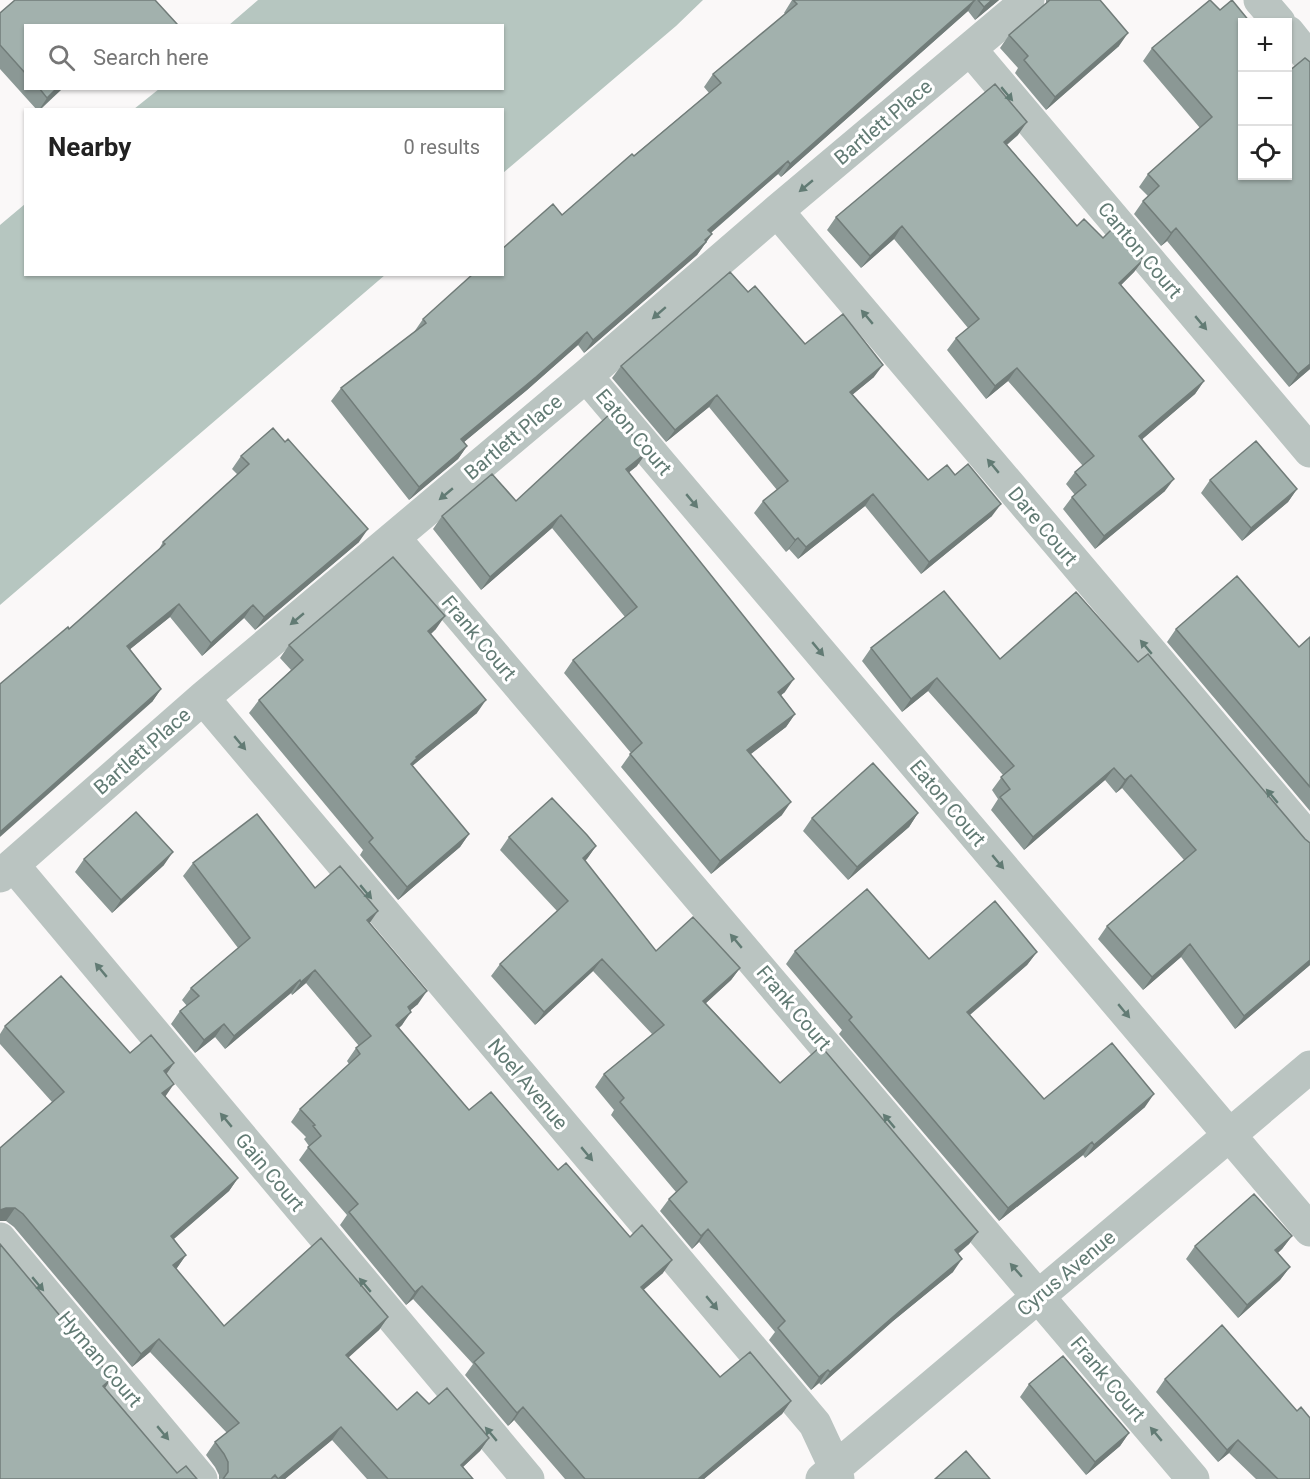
<!DOCTYPE html>
<meta charset="utf-8">
<style>
:root{--surface:#fff;--page:#f6f6f6;--text:#222;--muted:#767676;--line:#e0e0e0}
body{margin:0;font-family:Roboto,sans-serif;background:var(--page);color:var(--text)}
.controls{position:absolute;right:18px;top:18px;display:grid;overflow:hidden;border-radius:0px;box-shadow:0 2px 4px #0004}
.controls button{width:54px;height:54px;display:grid;place-items:center;padding:0;border:0;border-bottom:2px solid var(--line);background:var(--surface);color:var(--text);font:30px sans-serif}
.list{margin:0;padding:0;list-style:none}
h2{display:flex;justify-content:space-between;align-items:center;height:78px;margin:0;padding:0 24px;font-size:26px}
h2 small{font-size:20px;font-weight:400;color:var(--muted)}
.icon{flex:none;width:33px;height:33px;fill:none;stroke:currentColor;stroke-width:2;stroke-linecap:round;stroke-linejoin:round}
.map{position:relative;flex:none;width:1310px;height:1479px;overflow:hidden}
.search{position:absolute;background:var(--surface);box-shadow:0 2px 4px #0004;left:24px;top:24px;width:480px;height:66px;display:flex;align-items:center;gap:15px;box-sizing:border-box;padding:0 21px;border-radius:0px;color:var(--muted);font-size:22px}
.panel{position:absolute;background:var(--surface);box-shadow:0 2px 4px #0004;left:24px;top:108px;width:480px;height:168px;border-radius:0px}
.map>svg:first-child{display:block}
</style>
<div class="map">
<svg width="1310" height="1479" viewBox="0 0 1310 1479">
<rect width="100%" height="100%" fill="#faf8f8"/>
<path fill="#b6c6c0" d="M258,0H703L676,26L503,173L502,110L134,109L159,89L502,88V26L229,25Z
M25,204L26,274L385,275L0,605V225Z"/>
<g fill="none" stroke-linecap="round" stroke-linejoin="round">
<path stroke="#bac4c1" stroke-width="33" d="M1260,0L1279,22
M1288,32L1310,59
M970,49L1310,451
M777,211L1310,840
M586,376L1310,1230
M394,538L1193,1479
M203,698L815,1424L835,1467L838,1479
M13,865L528,1479
M0,876L203,698L586,376L777,211L1028,0
M0,1239L201,1479
M822,1479L1310,1067"/>
</g>
<path fill="#8b9895" d="M792,0H999L975,20L968,11L781,177L778,174L711,233L712,234L697,255L584,353L578,345L527,390L464,442L467,446L458,459L409,500L331,401L341,388L414,332L423,319L562,215L709,93L704,87L713,74L785,14L784,13Z
M1046,0H1100L1119,46L1046,110L1015,73L1018,68L1000,48L1009,35L1046,4Z
M1210,0L1310,369L1289,387L1167,241L1161,246L1134,214L1143,201L1148,196L1139,187L1148,174L1200,128L1143,61L1152,48Z
M0,13L26,26V88H63L40,110H37L0,69Z
M1018,135L1007,145L1077,226L1103,238L1143,260L1134,272L1121,285L1204,381L1195,394L1142,439L1165,491L1095,549L1063,509L1072,497L1075,495L1066,484L1075,472L1083,466L1008,381L986,399L947,350L956,338L968,328L894,239L861,268L827,230L836,217Z
M748,292L805,344L874,377L852,395L928,480L955,475L992,516L921,574L865,506L798,559L789,549L786,552L754,513L763,501L777,490L709,407L666,442L612,378L621,366Z
M241,456L359,542L255,630L244,618L202,656L170,617L130,649L161,689L152,702L69,629L159,549L163,542L238,475L232,469Z
M637,466L629,472L785,692L781,695L795,714L786,727L750,754L782,815L711,874L621,767L631,753L564,673L573,660L625,617L552,528L481,590L433,529L442,516L516,501Z
M1210,480L1297,489L1288,502L1242,541L1201,493Z
M1076,592L1310,965L1235,1029L1181,957L1143,990L1098,939L1107,926L1184,860L1122,788L1116,793L1105,780L1024,850L991,810L998,799L992,790L1003,775L928,691L902,712L862,661L871,648L1000,659Z
M436,629L431,634L477,713L412,766L469,834L460,847L398,900L360,855L363,850L249,713L259,700L291,670L280,658L289,645Z
M1176,629L1299,647L1310,637V811L1167,642Z
M918,813L909,827L848,880L803,831L812,818Z
M509,837L596,846L585,861L656,951L740,968L731,980L706,1003L780,1083L978,1232L969,1244L958,1254L953,1272L893,1321L821,1385L819,1383L811,1390L769,1340L775,1332L699,1242L692,1249L660,1211L669,1199L676,1192L611,1115L614,1110L595,1087L604,1074L652,1034L593,971L535,1025L491,976L500,964L557,911L500,850Z
M84,859L164,865L112,913L75,872Z
M193,863L315,888L370,923L418,1004L410,1010L402,1025L399,1028L469,1110L558,1170L630,1237L663,1273L643,1290L720,1377L791,1401L782,1414L704,1479H565L514,1420L508,1426L465,1375L473,1364L413,1299L406,1305L340,1225L347,1215L299,1160L309,1146L304,1139L306,1137L291,1122L300,1109L349,1064L347,1061L356,1048L359,1046L306,983L292,995L291,993L225,1049L215,1037L195,1053L171,1024L180,1011L187,1006L182,1000L191,988L238,948L183,876Z
M795,951L929,959L1037,952L1027,965L970,1015L1044,1099L1145,1107L1085,1158L1083,1155L999,1221L839,1034L842,1030L786,964Z
M5,1026L174,1063L166,1074L165,1097L238,1178L229,1191L174,1239L186,1255L176,1269L224,1326L388,1317L379,1330L348,1357L397,1410L429,1404L489,1438L480,1451L463,1467L473,1479H367L332,1440L285,1479H219V1475L215,1467L206,1455L215,1442L227,1433L150,1352L132,1367L14,1227L6,1221H0V1148L52,1102L0,1044V1034Z
M1292,1236L1282,1249L1278,1253L1290,1267L1280,1280L1238,1318L1186,1259L1195,1246Z
M1165,1379L1297,1411L1310,1479H1256L1229,1453L1218,1462L1156,1392Z
M1029,1384L1129,1433L1120,1446L1086,1475L1020,1397Z"/>
<path fill="#717c79" d="M975,0L968,11L781,177L790,164Z
M992,0H999L975,20L984,7Z
M1128,33L1119,46L1046,110L1055,97Z
M57,88H63L39,110L47,98Z
M1027,122L1018,135L995,154L1004,142Z
M788,161L778,174L699,243L708,230Z
M902,226L894,239L861,268L870,256Z
M1176,228L1167,241L1161,246L1171,233Z
M712,234L697,255L584,353L593,340Z
M1143,260L1134,272L1110,296L1119,283Z
M587,332L578,345L527,390L452,452L461,439Z
M1310,364V369L1289,387L1298,374Z
M883,365L874,377L841,404L850,392Z
M1017,368L1008,381L986,399L995,386Z
M1204,381L1195,394L1131,449L1139,436Z
M717,395L709,407L666,442L675,430Z
M467,446L458,459L409,500L419,487Z
M647,452L637,466L617,482L626,469Z
M1174,479L1165,491L1095,549L1104,536Z
M1297,489L1288,502L1242,541L1251,528Z
M873,494L865,506L798,559L806,547Z
M1001,504L992,516L921,574L929,562Z
M561,515L552,528L481,590L490,577Z
M368,529L359,542L255,630L264,617Z
M798,538L789,549L786,552L795,540Z
M179,604L170,617L118,659L127,646Z
M253,605L244,618L202,656L211,643Z
M445,616L436,629L419,644L428,631Z
M937,678L928,691L902,712L911,699Z
M794,679L785,692L769,705L778,692Z
M161,689L152,702L0,837V832Z
M486,700L477,713L411,767V764L416,757Z
M795,714L786,727L738,764L747,750Z
M1114,768L1105,780L1024,850L1033,837Z
M1131,775L1122,788L1116,793L1125,780Z
M791,802L782,815L711,874L720,861Z
M918,813L909,827L848,880L857,867Z
M469,834L460,847L398,900L407,887Z
M596,846L587,859L574,871L583,858Z
M173,852L164,865L112,913L121,900Z
M378,911L369,924L367,920Z
M1190,944L1181,957L1143,990L1152,977Z
M1037,952L1027,965L958,1025L967,1012Z
M602,959L593,971L535,1025L544,1012Z
M1310,960V965L1235,1029L1244,1016Z
M740,968L731,980L694,1014L703,1001Z
M315,970L306,983L292,995L301,982Z
M300,980L291,993L225,1049L234,1036Z
M427,991L418,1004L399,1020L408,1007Z
M411,1012L402,1025L387,1038L396,1025Z
M224,1024L215,1037L195,1053L204,1040Z
M174,1063L165,1076L164,1071Z
M174,1084L165,1097L162,1093Z
M1154,1094L1145,1107L1085,1158L1094,1145Z
M1092,1142L1083,1155L999,1221L1008,1208Z
M238,1178L229,1191L162,1249L171,1236Z
M6,1208H15L6,1221H0V1210Z
M708,1229L699,1242L692,1249L701,1236Z
M978,1232L969,1244L946,1263L955,1250Z
M1292,1236L1282,1249L1266,1263L1275,1250Z
M186,1255L177,1268L164,1278L173,1265Z
M962,1259L953,1272L893,1321L821,1385L830,1372L902,1309Z
M672,1260L663,1273L632,1300L641,1287Z
M1290,1267L1280,1280L1238,1318L1247,1305Z
M422,1286L413,1299L406,1305L415,1292Z
M388,1317L379,1330L337,1368L346,1355Z
M159,1339L150,1352L132,1367L141,1354Z
M828,1370L819,1383L811,1390L819,1377Z
M112,1378L103,1391V1386Z
M791,1401L782,1414L704,1479H698Z
M523,1407L514,1420L508,1426L517,1413Z
M341,1427L332,1440L285,1479H278Z
M1129,1433L1120,1446L1086,1475L1095,1462Z
M489,1438L480,1451L451,1478L461,1465Z
M1238,1440L1229,1453L1218,1462L1227,1450Z"/>
<path fill="#a2b1ad" stroke="#717c79" stroke-width="1.5" d="M15,0H155L177,24L175,26H26V74L0,45V13Z
M793,0H975L790,164L788,161L708,230L712,234L705,240L706,242L593,340L587,332L536,377L461,439L467,446L419,487L341,388L426,323L423,319L473,274H502V249L553,204L562,215L632,154L634,156L721,83L713,74L797,4Z
M978,0H992L984,7Z
M1050,0H1100L1128,33L1055,97L1024,60L1028,56L1009,35Z
M1210,0L1220,10L1232,0L1250,22H1242V176H1287V69L1289,71L1305,58L1310,62V364L1298,374L1176,228L1171,233L1143,201L1159,186L1148,174L1212,117L1152,48Z
M995,84L1027,122L1004,142L1077,226L1084,219L1103,238L1115,226L1143,260L1119,283L1204,381L1139,436L1174,479L1104,536L1072,497L1086,485L1075,472L1094,456L1017,368L995,386L956,338L979,319L902,226L870,256L836,217Z
M39,88H57L47,98Z
M730,272L748,292L755,286L805,344L843,314L883,365L850,392L928,480L947,465L955,475L968,464L1001,504L929,562L873,494L806,547L798,538L795,540L763,501L788,481L717,395L675,430L621,366Z
M612,412L647,452L626,469L794,679L778,692L795,714L747,750L791,802L720,861L630,754L642,743L573,660L637,607L561,515L490,577L442,516L492,474L516,501Z
M273,428L285,442L288,439L368,529L264,617L253,605L211,643L179,604L127,646L161,689L0,832V684L68,627L69,629L165,544L163,542L249,464L241,456Z
M1256,441L1297,489L1251,528L1210,480Z
M393,557L445,616L428,631L486,700L416,757L417,758L411,764L469,834L407,887L369,842L373,838L259,700L303,660L289,645Z
M1237,576L1299,647L1310,637V787L1176,629Z
M944,591L1000,659L1076,592L1138,662L1148,654L1305,839L1310,843V960L1244,1016L1190,944L1152,977L1107,926L1196,850L1131,775L1125,780L1114,768L1033,837L1000,797L1010,789L1001,777L1014,766L937,678L911,699L871,648Z
M873,763L918,813L857,867L812,818Z
M552,798L587,835L596,846L583,858L656,951L693,917L740,968L703,1001L780,1083L821,1046L978,1232L955,1250L962,1259L902,1309L830,1372L828,1370L819,1377L778,1328L785,1321L708,1229L701,1236L669,1199L687,1182L620,1102L624,1098L604,1074L664,1025L602,959L544,1012L500,964L568,901L509,837Z
M136,812L173,852L121,900L84,859Z
M257,814L315,888L340,866L378,911L367,920L427,991L408,1007L411,1012L396,1025L469,1110L491,1092L558,1170L566,1163L630,1237L642,1225L672,1260L641,1287L720,1377L750,1352L791,1401L698,1479H585L523,1407L517,1413L474,1362L484,1353L422,1286L415,1292L349,1212L358,1204L308,1147L321,1136L313,1126L315,1125L300,1109L360,1054L356,1048L371,1036L315,970L301,982L300,980L234,1036L224,1024L204,1040L180,1011L199,996L191,988L250,938L193,863Z
M867,889L929,959L995,901L1037,952L967,1012L1044,1099L1112,1043L1154,1094L1094,1145L1092,1142L1008,1208L849,1020L852,1017L795,951Z
M61,976L130,1053L151,1035L174,1063L164,1071L174,1084L162,1093L238,1178L171,1236L186,1255L173,1265L224,1326L321,1238L388,1317L346,1355L397,1410L417,1392L429,1404L447,1388L489,1438L461,1465L473,1479H388L341,1427L278,1479L275,1475L271,1479H223L228,1472V1462L224,1454L215,1442L239,1423L159,1339L141,1354L23,1214L15,1208H6L0,1210V1148L64,1092L5,1026Z
M1254,1194L1292,1236L1275,1250L1290,1267L1247,1305L1195,1246Z
M0,1244L112,1378L103,1386L177,1473L186,1466L197,1479H0Z
M1222,1325L1297,1411L1301,1407L1310,1418V1479H1278L1238,1440L1227,1450L1165,1379Z
M1063,1356L1129,1433L1095,1462L1029,1384Z
M966,1451L990,1479H935Z"/>
<defs><path id="oneway-solid" d="M-6-.8H1V-3.2L6.5 0L1 3.2V.8H-6Z" transform="scale(1.5)"/></defs>
<g fill="#627b74">
<use href="#oneway-solid" transform="translate(1007 94) rotate(50)"/>
<use href="#oneway-solid" transform="translate(806 186) rotate(140)"/>
<use href="#oneway-solid" transform="translate(659 313) rotate(139)"/>
<use href="#oneway-solid" transform="translate(867 317) rotate(-130)"/>
<use href="#oneway-solid" transform="translate(1201 323) rotate(50)"/>
<use href="#oneway-solid" transform="translate(993 466) rotate(-130)"/>
<use href="#oneway-solid" transform="translate(446 494) rotate(140)"/>
<use href="#oneway-solid" transform="translate(692 501) rotate(50)"/>
<use href="#oneway-solid" transform="translate(297 619) rotate(140)"/>
<use href="#oneway-solid" transform="translate(1146 647) rotate(-130)"/>
<use href="#oneway-solid" transform="translate(818 649) rotate(50)"/>
<use href="#oneway-solid" transform="translate(240 743) rotate(50)"/>
<use href="#oneway-solid" transform="translate(1272 796) rotate(-130)"/>
<use href="#oneway-solid" transform="translate(998 862) rotate(50)"/>
<use href="#oneway-solid" transform="translate(366 892) rotate(50)"/>
<use href="#oneway-solid" transform="translate(736 941) rotate(-130)"/>
<use href="#oneway-solid" transform="translate(101 970) rotate(-130)"/>
<use href="#oneway-solid" transform="translate(1124 1011) rotate(50)"/>
<use href="#oneway-solid" transform="translate(226 1120) rotate(-130)"/>
<use href="#oneway-solid" transform="translate(889 1121) rotate(-130)"/>
<use href="#oneway-solid" transform="translate(587 1154) rotate(50)"/>
<use href="#oneway-solid" transform="translate(1016 1270) rotate(-131)"/>
<use href="#oneway-solid" transform="translate(38 1284) rotate(50)"/>
<use href="#oneway-solid" transform="translate(365 1285) rotate(-130)"/>
<use href="#oneway-solid" transform="translate(712 1303) rotate(50)"/>
<use href="#oneway-solid" transform="translate(163 1433) rotate(50)"/>
<use href="#oneway-solid" transform="translate(491 1434) rotate(-130)"/>
<use href="#oneway-solid" transform="translate(1156 1434) rotate(-130)"/>
</g>
<g text-anchor="middle" dominant-baseline="central" stroke-width="6" stroke-linejoin="round" paint-order="stroke">
<g font-size="20" fill="#627b74" stroke="#fff">
<text transform="translate(883 122) rotate(-40)">Bartlett Place</text>
<text transform="translate(1140 250) rotate(50)">Canton Court</text>
<text transform="translate(634 432) rotate(50)">Eaton Court</text>
<text transform="translate(513 437) rotate(-40)">Bartlett Place</text>
<text transform="translate(1043 526) rotate(50)">Dare Court</text>
<text transform="translate(479 638) rotate(50)">Frank Court</text>
<text transform="translate(142 751) rotate(-41)">Bartlett Place</text>
<text transform="translate(948 803) rotate(50)">Eaton Court</text>
<text transform="translate(794 1008) rotate(50)">Frank Court</text>
<text transform="translate(528 1084) rotate(50)">Noel Avenue</text>
<text transform="translate(270 1172) rotate(50)">Gain Court</text>
<text transform="translate(1066 1273) rotate(-40)">Cyrus Avenue</text>
<text transform="translate(100 1359) rotate(50)">Hyman Court</text>
<text transform="translate(1108 1379) rotate(50)">Frank Court</text>
</g>
</g>
</svg>
<div class="controls">
<button>+</button>
<button>−</button>
<button><svg class="icon" aria-label="locate" viewBox="0 0 24 24"><circle cx="12" cy="12" r="6"/><path d="M12 2v4M12 18v4M2 12h4M18 12h4"/></svg></button>
</div>
<div class="search"><svg class="icon" aria-label="search" viewBox="0 0 24 24"><circle cx="10" cy="10" r="6"/><path d="M15 15l6 6"/></svg>Search here</div>
<section class="panel">
<h2>Nearby<small>0 results</small></h2>
<ul class="list">
</ul>
</section>
</div>
